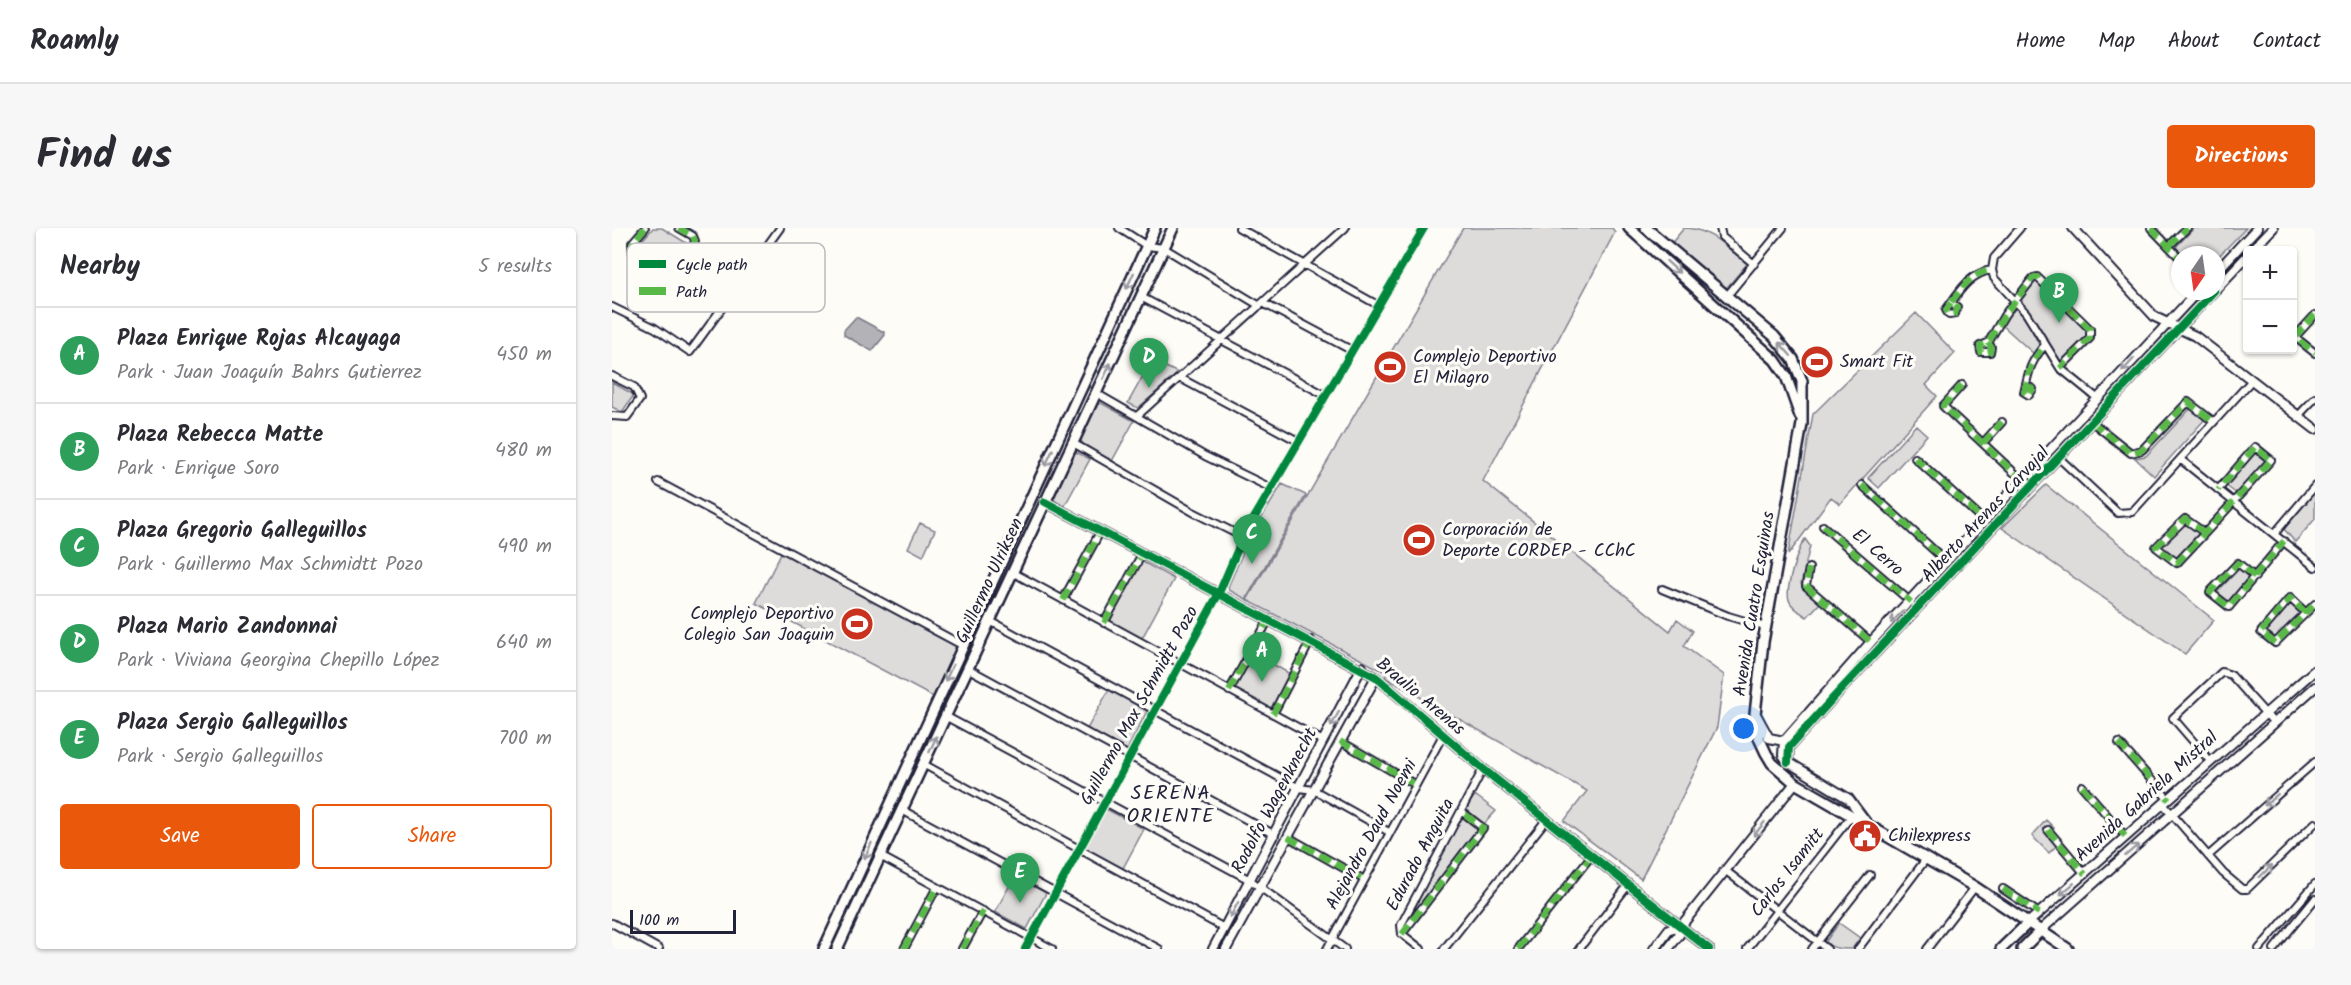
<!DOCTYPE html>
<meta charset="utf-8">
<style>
:root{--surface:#fff;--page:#f7f7f7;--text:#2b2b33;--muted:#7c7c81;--line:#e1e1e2;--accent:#ea580c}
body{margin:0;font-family:Kalam,sans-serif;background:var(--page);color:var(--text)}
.controls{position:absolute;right:18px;top:18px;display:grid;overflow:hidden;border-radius:6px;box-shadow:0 2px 4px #0004}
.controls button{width:54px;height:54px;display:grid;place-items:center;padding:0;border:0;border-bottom:2px solid var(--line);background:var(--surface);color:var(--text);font:30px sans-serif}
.compass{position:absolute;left:1559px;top:18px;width:54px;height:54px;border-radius:50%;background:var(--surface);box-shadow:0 2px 4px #0004;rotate:193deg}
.scale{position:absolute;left:18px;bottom:15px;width:106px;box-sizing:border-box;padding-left:6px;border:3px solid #22223b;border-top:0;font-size:16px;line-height:21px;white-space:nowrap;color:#22223b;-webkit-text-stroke:4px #fdfcf7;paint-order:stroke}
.you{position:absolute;left:1132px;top:501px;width:21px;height:21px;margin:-15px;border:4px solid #fff;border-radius:50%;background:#1a73e8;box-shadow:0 0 0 9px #1a73e833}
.badge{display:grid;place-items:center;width:39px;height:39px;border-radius:50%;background:var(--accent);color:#fff;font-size:20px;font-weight:700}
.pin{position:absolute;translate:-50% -50px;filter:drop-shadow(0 2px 3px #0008)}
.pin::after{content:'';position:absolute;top:32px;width:21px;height:18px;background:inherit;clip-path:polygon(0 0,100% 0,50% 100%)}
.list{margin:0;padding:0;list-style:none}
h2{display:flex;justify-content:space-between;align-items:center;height:78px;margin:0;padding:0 24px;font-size:26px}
h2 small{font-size:20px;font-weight:400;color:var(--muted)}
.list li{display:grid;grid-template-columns:39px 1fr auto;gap:18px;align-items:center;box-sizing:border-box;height:96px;padding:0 24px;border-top:2px solid var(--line)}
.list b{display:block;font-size:22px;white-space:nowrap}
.list p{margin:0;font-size:20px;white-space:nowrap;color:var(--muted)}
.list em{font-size:20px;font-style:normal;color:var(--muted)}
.actions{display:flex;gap:12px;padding:18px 24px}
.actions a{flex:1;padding:14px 0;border:2px solid var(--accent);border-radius:6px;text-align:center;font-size:21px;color:var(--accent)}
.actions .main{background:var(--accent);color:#fff}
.map{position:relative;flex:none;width:1703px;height:721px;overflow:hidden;border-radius:6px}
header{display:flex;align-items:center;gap:36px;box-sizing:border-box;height:84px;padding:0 30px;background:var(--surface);border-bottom:2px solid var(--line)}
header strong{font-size:28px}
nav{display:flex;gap:33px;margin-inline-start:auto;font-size:21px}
.intro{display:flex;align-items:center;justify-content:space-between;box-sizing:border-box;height:144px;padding:0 36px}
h1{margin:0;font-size:42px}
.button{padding:15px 27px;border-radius:6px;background:var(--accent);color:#fff;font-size:21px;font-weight:700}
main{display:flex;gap:36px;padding:0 36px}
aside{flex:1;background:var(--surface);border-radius:6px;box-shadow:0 2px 4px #0004}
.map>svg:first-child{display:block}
</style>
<header>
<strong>Roamly</strong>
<nav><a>Home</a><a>Map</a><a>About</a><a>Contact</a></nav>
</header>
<div class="intro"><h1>Find us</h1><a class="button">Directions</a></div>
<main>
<aside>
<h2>Nearby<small>5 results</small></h2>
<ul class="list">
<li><span class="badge" style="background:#2e9e5b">A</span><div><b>Plaza Enrique Rojas Alcayaga</b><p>Park · Juan Joaquín Bahrs Gutierrez</p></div><em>450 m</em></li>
<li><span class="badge" style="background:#2e9e5b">B</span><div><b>Plaza Rebecca Matte</b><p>Park · Enrique Soro</p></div><em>480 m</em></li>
<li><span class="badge" style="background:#2e9e5b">C</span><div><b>Plaza Gregorio Galleguillos</b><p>Park · Guillermo Max Schmidtt Pozo</p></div><em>490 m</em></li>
<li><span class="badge" style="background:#2e9e5b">D</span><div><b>Plaza Mario Zandonnai</b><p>Park · Viviana Georgina Chepillo López</p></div><em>640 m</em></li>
<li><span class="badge" style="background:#2e9e5b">E</span><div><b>Plaza Sergio Galleguillos</b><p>Park · Sergio Galleguillos</p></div><em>700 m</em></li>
</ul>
<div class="actions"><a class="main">Save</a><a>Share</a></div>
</aside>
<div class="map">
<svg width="1703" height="721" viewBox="0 0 1703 721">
<rect width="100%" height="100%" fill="#fdfcf7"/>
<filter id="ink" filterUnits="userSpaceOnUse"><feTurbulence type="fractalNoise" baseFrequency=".0167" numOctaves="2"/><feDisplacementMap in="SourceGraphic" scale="12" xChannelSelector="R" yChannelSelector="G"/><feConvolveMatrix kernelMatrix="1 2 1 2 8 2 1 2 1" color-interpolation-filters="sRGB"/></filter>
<g filter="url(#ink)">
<path fill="#dddcdb" stroke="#807f8b" stroke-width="1.5" d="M41,0H50L76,16V19L63,36L29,23L26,17Z
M851,0H1000L1003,4L871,253L1058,403L1065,391L1081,403L1072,418L1112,447L1105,499L1029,651L952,593L975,563L774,450L773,444L635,372Z
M1072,0C1098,0 1115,20 1135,36L1111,64L1058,17Z
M1582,0H1634L1604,31V27H1572L1564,19Z
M1423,54H1427L1476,101V108L1450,134L1436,118L1408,70Z
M1404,80L1416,94L1428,119L1422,126L1389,96Z
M1304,85L1343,125L1314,157L1325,168L1228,276L1219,269L1176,327L1201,186Z
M540,132L566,145L526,180L516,175Z
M0,154L22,167L10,184L0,179Z
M489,175L522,193L500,233L471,216L468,211L484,177Z
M1579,180L1594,190L1542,248L1523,230L1534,228Z
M1304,197L1315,207L1267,260L1256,250Z
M1643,223L1655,233L1625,266L1613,257Z
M464,224L478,231L452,279L441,271L440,266L460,225Z
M670,256L694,267L634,371L617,362L616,359L636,313Z
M1434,257L1602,392L1573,426L1390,300Z
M1703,264V291L1683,314L1672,301Z
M1573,294L1588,306L1565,333L1549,320Z
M308,295L323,302L311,328L296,320Z
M1193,311L1198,318L1189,356L1209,374L1195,389C1189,385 1179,379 1177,372C1173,360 1186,321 1193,311Z
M170,323L346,417L321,469L144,375Z
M529,333L562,351L529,412L496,393Z
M1629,339L1640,349L1617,376L1603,366Z
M1678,373L1690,385L1663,412L1652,403Z
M641,425L678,446V450L659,482L622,462L621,458Z
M498,460L535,483L515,522L475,501Z
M863,567L884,583L872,596L854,581Z
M494,581L532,601L510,642L473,620Z
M850,585L869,601L791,701L790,697Z
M1434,592L1442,600L1436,606L1446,616L1437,625L1420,608Z
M403,648L434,665L415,701L383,684Z
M1227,695L1248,710L1240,721C1230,721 1218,721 1214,713Z"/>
<path fill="#b2b2b7" stroke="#787885" stroke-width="1.5" d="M244,89L272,104L273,107L260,123L232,107V102Z"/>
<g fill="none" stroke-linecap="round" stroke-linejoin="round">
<defs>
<path id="minor" d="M33,0L20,15L21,26L60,45C72,40 80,25 83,13L81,8L67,0
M507,0L535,18L552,20L648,78
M627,0L764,76
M1108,0L1110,9L1142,36
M1408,0L1382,30L1380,42L1382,50L1414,85L1448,140L1485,170
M1539,0L1568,30
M1557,18L1575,0
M529,69L713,167
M1114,69L1171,0
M651,75L739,122
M1339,75L1334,82L1337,87L1343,86L1345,79L1339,75C1349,60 1361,44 1380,42
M0,79L43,100L78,124L168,0
M1703,87L1683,109L1703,125
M1376,115L1379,119L1378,124H1369L1368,118L1376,115L1393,86L1421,50L1425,49L1478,101V110L1448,140
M0,148L22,159L28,171L15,189L0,188
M568,150L686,213
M1350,157L1331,178L1410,252
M1415,158L1421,161L1417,167L1412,164C1417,144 1417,136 1432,118
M484,165L593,228L659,260
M525,188L733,0
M1686,188L1703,170
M1480,194L1519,225L1530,222L1576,174L1602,194
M461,215L581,284L631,309
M1371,215L1390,194
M1303,230L1373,294
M1447,230L1506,285L1520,284L1640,152
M1568,231L1703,339
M46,254L350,417
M1250,257L1335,334
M1211,298L1299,374
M1593,305L1573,291L1544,319L1565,335C1597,301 1628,267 1659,232L1643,219L1606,262
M1663,305L1703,258
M1197,340L1194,358L1259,414
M400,344L711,513
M1643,349L1626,335L1598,364L1617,379L1672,313
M1050,361L1116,388L1153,399
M451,372L488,304
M1694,385L1678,370L1649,404L1663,415L1703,376
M378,393L687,560L702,562L777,604
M492,395L530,326
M355,440L663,607
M617,463L657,391
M661,486L699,412
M333,488L638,652L733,721
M728,513L804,557
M1507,515L1557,572
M1599,534L1561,490L1610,444L1619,447L1662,495
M311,536L612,700
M1470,558L1514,609
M1552,577L1611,645L1630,661H1635L1703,595
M290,582L547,721
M1436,602L1473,646
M676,609L751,651
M268,628L440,721
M1596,628L1703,534
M1114,643L1215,721
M1391,661L1427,685
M0,695L47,721
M790,706L871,600L849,583
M292,721L325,659
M350,721L371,683
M413,721L607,365L631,309L812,0
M715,721L831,507
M809,721L790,706L789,697L871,541
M832,721L934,592
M906,721L979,628
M967,721L1017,656
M1135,721L1240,587
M1200,721L1258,647
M1246,721L1314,631
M1315,721L1363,659
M1647,721L1703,656
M1662,721L1703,671"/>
<path id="tertiary" d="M1461,0L1543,89L1583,108L1703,201
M1640,22L1661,0
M1604,44L1645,0
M1604,61L1636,27
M433,274L764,449L871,541L1097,721
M1145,488L1157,510L1172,513
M1172,513L1259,414L1586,63
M1172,513L1171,527L1176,534L1237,571L1255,595
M1176,534L1177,519L1221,470L1602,63
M1417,694L1703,442
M1429,702L1703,459
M601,721L750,439
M614,721L764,449
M1042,721L1057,701L1069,698
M1056,721L1067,707L1069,698L1183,555"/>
<path id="secondary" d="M1017,0L1163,132L1174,148L1188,188
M1034,0L1162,108L1181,131L1190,153V196L1151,414L1143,486L1147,510L1154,525L1160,535L1183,555L1363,659L1456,721
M212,721L543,0
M225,721L561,0
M1389,721L1417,694
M1410,721L1429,702"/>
</defs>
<use href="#minor" stroke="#22223b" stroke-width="10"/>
<use href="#tertiary" stroke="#22223b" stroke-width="12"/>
<use href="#secondary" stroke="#22223b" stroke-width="14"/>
<use href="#minor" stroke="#fdfcf7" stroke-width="6"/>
<use href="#tertiary" stroke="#fdfcf7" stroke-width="8"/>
<use href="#secondary" stroke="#fdfcf7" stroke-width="9"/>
<path stroke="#58b947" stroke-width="6" stroke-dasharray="12 6" stroke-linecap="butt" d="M33,0L20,15L21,26L60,45C72,40 80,25 83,13L81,8L67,0
M1539,0L1568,30
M1557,18L1575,0
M1339,75L1334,82L1337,87L1343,86L1345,79L1339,75C1349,60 1361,44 1380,42
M1703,87L1683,109L1703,125
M1376,115L1379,119L1378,124H1369L1368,118L1376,115L1393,86L1421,50L1425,49L1478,101V110L1448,140
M1350,157L1331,178L1410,252
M1415,158L1421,161L1417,167L1412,164C1417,144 1417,136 1432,118
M1480,194L1519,225L1530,222L1576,174L1602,194
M1371,215L1390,194
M1303,230L1373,294
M1250,257L1335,334
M1211,298L1299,374
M1593,305L1573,291L1544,319L1565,335C1597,301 1628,267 1659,232L1643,219L1606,262
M1197,340L1194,358L1259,414
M1643,349L1626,335L1598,364L1617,379L1672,313
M451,372L488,304
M1694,385L1678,370L1649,404L1663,415L1703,376
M492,395L530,326
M617,463L657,391
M661,486L699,412
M728,513L804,557
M1507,515L1557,572
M1470,558L1514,609
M1436,602L1473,646
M676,609L751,651
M1391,661L1427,685
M790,706L871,600L849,583
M292,721L325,659
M350,721L371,683
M906,721L979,628"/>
<defs>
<path id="cycleway" d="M433,274L764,449L871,541L1097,721
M1176,534L1177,519L1221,470L1602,63
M413,721L607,365L631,309L812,0"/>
</defs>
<use href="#cycleway" stroke="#fdfcf7" stroke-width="11"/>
<use href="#cycleway" stroke="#00873e" stroke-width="8"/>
</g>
<defs><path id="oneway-shaft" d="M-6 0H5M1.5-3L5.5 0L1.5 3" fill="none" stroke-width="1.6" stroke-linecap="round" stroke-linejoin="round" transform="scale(1.5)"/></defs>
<g stroke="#9a9aa2">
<use href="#oneway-shaft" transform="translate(1061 39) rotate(42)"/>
<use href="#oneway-shaft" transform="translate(518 53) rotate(115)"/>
<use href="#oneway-shaft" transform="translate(1173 121) rotate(-131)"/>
<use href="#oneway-shaft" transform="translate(1516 137) rotate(132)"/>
<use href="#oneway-shaft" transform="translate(495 143) rotate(-65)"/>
<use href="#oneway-shaft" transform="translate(437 230) rotate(115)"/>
<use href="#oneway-shaft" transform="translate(1285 389) rotate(135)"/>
<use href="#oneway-shaft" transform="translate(337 445) rotate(115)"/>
<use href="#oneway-shaft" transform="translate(723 491) rotate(118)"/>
<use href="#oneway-shaft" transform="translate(321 516) rotate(-66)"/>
<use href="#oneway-shaft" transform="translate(1659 572) rotate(139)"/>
<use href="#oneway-shaft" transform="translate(1147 601) rotate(128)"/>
<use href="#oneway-shaft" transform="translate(1520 622) rotate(-41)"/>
<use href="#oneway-shaft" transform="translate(256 623) rotate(114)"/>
<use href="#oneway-shaft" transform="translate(1654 643) rotate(-44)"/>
<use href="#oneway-shaft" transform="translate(1455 661) rotate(140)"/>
<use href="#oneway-shaft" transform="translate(622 682) rotate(118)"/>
</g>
</g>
<defs>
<symbol id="stadium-disc" viewBox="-11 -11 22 22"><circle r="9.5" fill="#c8321e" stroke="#fdfcf7"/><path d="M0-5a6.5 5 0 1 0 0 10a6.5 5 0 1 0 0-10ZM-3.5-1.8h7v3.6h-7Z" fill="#fff"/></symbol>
<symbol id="civic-disc" viewBox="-11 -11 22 22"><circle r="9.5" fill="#c8321e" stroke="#fdfcf7"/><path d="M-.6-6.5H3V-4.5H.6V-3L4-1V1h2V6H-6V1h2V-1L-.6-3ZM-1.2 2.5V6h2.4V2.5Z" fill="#fff"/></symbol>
</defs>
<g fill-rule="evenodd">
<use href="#stadium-disc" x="1186" y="115" width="38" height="38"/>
<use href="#stadium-disc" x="759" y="120" width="38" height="38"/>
<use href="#stadium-disc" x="788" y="293" width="38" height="38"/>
<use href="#stadium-disc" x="226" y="377" width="38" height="38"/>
<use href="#civic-disc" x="1234" y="589" width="38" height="38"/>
</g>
<g text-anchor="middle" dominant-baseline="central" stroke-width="6" stroke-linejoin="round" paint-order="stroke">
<g font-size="18" fill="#22223b" stroke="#fdfcf7" text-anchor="start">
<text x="801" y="129">Complejo Deportivo<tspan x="801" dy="21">El Milagro</tspan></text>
<text x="1228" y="134">Smart Fit</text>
<text x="830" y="302">Corporación de<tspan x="830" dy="21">Deporte CORDEP - CChC</tspan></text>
<text x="222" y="386" text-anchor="end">Complejo Deportivo<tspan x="222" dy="21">Colegio San Joaquin</tspan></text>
<text x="1276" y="608">Chilexpress</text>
</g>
<g font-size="18" fill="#22223b" stroke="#fdfcf7">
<text transform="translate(1374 287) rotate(-47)">Alberto Arenas Carvajal</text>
<text transform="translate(1265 325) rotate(41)">El Cerro</text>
<text transform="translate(378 353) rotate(-65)">Guillermo Ulriksen</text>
<text transform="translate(1143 376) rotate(-81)">Avenida Cuatro Esquinas</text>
<text transform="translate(808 469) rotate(40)">Braulio Arenas</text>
<text transform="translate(528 478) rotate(-61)">Guillermo Max Schmidtt Pozo</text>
<text transform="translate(1535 569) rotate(-42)">Avenida Gabriela Mistral</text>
<text transform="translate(663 573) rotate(-62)">Rodolfo Wagenknecht</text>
<text transform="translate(760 607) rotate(-61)">Alejandro Daud Noemi</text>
<text transform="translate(809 627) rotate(-62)">Edurado Anguita</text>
<text transform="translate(1176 645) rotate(-52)">Carlos Isamitt</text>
</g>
<g font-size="20" letter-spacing="1.5" fill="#22223b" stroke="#fdfcf7">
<text x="559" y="566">SERENA<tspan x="559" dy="23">ORIENTE</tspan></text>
</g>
</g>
<rect x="15" y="15" width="198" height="69" rx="9" fill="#fdfcf7" stroke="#bbbbbf" stroke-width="1.5"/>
<rect x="27" y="32" width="27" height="8" fill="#00873e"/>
<rect x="27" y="59" width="27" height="8" fill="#58b947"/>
<g font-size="16" fill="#22223b">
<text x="64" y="42">Cycle path</text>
<text x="64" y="69">Path</text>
</g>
</svg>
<div class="controls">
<button>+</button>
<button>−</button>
</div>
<svg class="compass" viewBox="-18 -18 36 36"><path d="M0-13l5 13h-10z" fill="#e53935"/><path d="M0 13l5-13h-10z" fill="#7c7c81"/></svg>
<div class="scale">100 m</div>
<div class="you"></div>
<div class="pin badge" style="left:650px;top:454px;background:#2e9e5b">A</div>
<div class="pin badge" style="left:1447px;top:95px;background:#2e9e5b">B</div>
<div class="pin badge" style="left:640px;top:336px;background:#2e9e5b">C</div>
<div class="pin badge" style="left:537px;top:160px;background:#2e9e5b">D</div>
<div class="pin badge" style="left:408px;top:675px;background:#2e9e5b">E</div>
</div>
</main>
